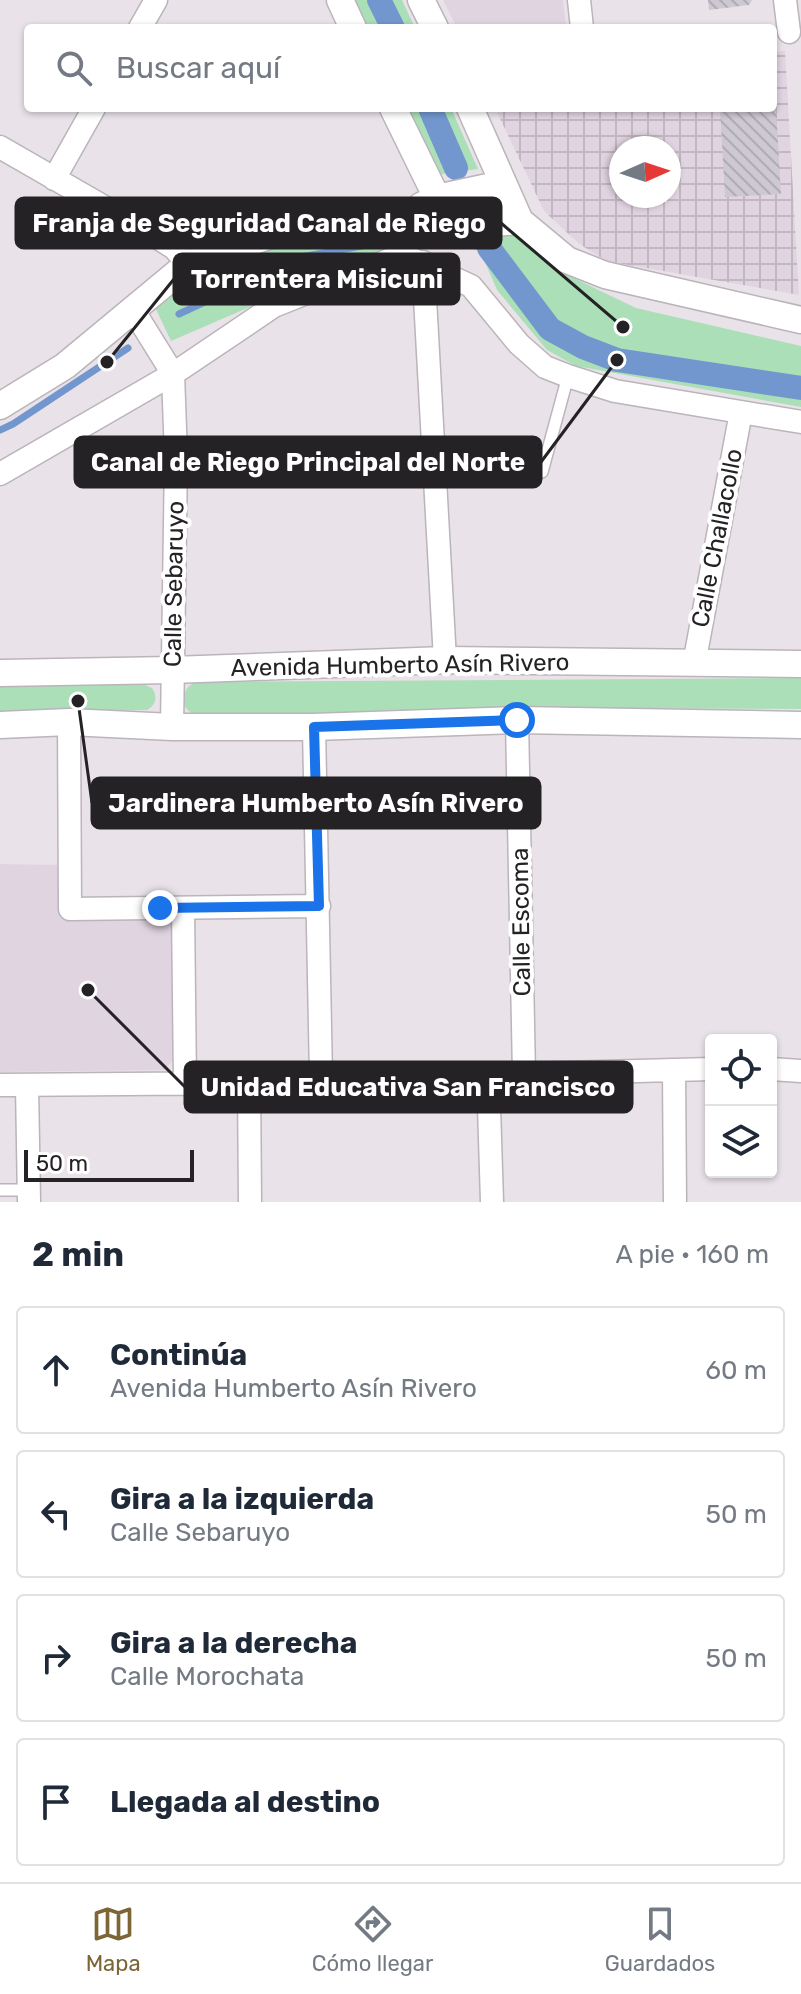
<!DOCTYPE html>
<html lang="es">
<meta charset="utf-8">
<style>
:root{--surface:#fff;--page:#f2f2f3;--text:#1f2937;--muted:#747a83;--line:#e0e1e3;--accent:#7d6536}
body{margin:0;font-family:Rubik,sans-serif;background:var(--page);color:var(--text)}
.controls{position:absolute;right:24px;bottom:24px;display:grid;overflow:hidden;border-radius:8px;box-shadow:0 2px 6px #0004}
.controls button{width:72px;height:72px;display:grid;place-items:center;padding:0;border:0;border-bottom:2px solid var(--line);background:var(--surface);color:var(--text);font:40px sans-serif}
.compass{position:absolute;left:609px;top:136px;width:72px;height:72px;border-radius:50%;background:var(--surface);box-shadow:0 2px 6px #0004;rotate:87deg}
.scale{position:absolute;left:24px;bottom:20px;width:170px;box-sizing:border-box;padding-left:8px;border:4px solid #252225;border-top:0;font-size:22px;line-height:28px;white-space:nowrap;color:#252225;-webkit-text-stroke:6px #fff;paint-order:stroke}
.stop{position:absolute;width:24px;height:24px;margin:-18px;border:6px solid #1a73e8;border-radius:50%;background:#fff}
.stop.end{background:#1a73e8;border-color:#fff;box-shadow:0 2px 8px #0008}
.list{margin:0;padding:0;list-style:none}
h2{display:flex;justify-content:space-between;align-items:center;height:104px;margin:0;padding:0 32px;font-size:34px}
h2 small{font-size:26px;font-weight:400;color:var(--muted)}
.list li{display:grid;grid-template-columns:52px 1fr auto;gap:24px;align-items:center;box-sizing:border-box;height:128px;margin:0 16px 16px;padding:0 16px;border:2px solid var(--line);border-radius:8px}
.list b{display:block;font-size:30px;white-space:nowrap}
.list p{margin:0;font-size:26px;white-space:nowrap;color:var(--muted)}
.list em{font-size:26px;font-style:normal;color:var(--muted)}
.icon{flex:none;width:44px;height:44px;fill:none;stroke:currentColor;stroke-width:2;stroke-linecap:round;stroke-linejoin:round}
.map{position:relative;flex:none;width:801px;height:1202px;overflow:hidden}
.search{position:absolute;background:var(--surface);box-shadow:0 2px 6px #0004;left:24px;right:24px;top:24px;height:88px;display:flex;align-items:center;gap:20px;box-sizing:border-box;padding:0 28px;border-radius:8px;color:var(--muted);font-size:30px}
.sheet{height:680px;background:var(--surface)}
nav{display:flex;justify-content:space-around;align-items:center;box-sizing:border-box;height:112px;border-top:2px solid var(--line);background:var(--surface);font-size:22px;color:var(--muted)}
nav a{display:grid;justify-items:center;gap:4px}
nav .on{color:var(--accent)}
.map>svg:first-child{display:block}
</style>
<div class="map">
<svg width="801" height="1202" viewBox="0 0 801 1202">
<defs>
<pattern id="industrial-grid" width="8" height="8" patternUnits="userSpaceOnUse" patternTransform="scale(2)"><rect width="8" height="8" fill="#e1d4e1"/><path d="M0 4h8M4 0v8" fill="none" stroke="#c1b6c1"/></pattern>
<pattern id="building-back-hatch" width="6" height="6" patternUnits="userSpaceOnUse" patternTransform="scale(2)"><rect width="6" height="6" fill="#cdc8d1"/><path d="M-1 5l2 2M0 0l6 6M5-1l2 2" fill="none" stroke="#b0acb3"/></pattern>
</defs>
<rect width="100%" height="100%" fill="#eae2e9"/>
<path fill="#e1d4e1" d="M443,0H563L566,26L457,28Z
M0,864L62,865L60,913L160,908L176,923L175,1057L165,1070L0,1072Z"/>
<path fill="url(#industrial-grid)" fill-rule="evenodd" d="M785,51L799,295L606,261L578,243L544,211L495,108H773V52ZM621,148H669V196H621Z"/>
<path fill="#aadfb7" d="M350,0H402L415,28H364Z
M403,108H451L478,169L435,175Z
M397,221L440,227L445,249L404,247L375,253L171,341L154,305L181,283L224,262L283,239Z
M511,229L561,272L636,308L801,346V407L576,366L547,350L497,290L472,232Z
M801,678V709L516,708L195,717L185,707C183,695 184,687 196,682Z
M143,684L152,688C158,697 156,705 147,710L0,712V685Z"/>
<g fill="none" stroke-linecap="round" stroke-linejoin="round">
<path stroke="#7297ce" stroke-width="7" d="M447,241L489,248
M179,314L301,257L406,238
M0,430L13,424L128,348"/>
<path stroke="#7297ce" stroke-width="24" d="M379,0L393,28
M430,108L456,168
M489,248L550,329L583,347L617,360L801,388"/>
</g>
<path fill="url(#building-back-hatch)" d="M708,0H752L749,5L709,10Z
M773,91H775L781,194L725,197L720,108H773Z"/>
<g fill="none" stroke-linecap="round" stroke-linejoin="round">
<defs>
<path id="service" d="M542,472L568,376
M0,1190H29"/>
<path id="minor" d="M579,0L582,28
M785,0L789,32
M140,28L156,0
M0,147L158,238L174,248L188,264
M54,179L94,108
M423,262L445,660
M132,308L173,374L176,457L172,727
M176,457L433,455
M0,474L173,374L274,306L389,260L410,258L471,286L519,344L545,367L568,376L615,391L801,422
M694,664L741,412
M517,720L524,1075
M69,722L70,909L319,906
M314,727L321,1077
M183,908L185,1084
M771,1069L801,1071
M674,1070L675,1202
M488,1075L492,1202
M249,1083L250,1202
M0,1085L249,1083L321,1077L488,1075L711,1069
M27,1085L29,1202"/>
<path id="tertiary" d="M340,0L353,28
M421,0L435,28
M393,108L437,198L445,227
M470,108L520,221L567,260L605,275L801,320
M421,206L437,198L502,184
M0,406L65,366L188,264L294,227L367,214L409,212L445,227L520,221
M0,673L172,670L445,660L801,664
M0,725L69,722L172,727H314L517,720L801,725"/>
</defs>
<use href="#service" stroke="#bbb4bb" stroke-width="14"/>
<use href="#minor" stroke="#bbb4bb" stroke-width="25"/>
<use href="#tertiary" stroke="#bbb4bb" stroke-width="29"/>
<use href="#service" stroke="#fff" stroke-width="11"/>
<use href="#minor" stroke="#fff" stroke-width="22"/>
<use href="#tertiary" stroke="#fff" stroke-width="26"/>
</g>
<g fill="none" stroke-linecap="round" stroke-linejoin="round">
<path stroke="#1a73e8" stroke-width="10" d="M160,908L319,906L314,727L517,720"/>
</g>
<g text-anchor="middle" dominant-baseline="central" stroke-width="8" stroke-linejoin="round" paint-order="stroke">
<g font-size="24" fill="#252225" stroke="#fff">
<text transform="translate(717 538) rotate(-79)">Calle Challacollo</text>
<text transform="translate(174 584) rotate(-89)">Calle Sebaruyo</text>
<text transform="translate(400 665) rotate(-1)">Avenida Humberto Asín Rivero</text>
<text transform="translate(521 922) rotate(-91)">Calle Escoma</text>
</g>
</g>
<path fill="none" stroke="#252225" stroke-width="3" d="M623 327L501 223M107 362L174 279M617 360L541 462M78 701L92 803M88 990L185 1087"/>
<g fill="#252225" stroke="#fff" stroke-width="3">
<circle cx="623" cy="327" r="8"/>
<circle cx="107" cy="362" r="8"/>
<circle cx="617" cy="360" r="8"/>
<circle cx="78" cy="701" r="8"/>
<circle cx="88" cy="990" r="8"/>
</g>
<g fill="#252225" stroke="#252225" stroke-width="3">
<rect x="16" y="198" width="485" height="50" rx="8"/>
<rect x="174" y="254" width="285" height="50" rx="8"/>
<rect x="75" y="437" width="466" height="50" rx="8"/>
<rect x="92" y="778" width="448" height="50" rx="8"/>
<rect x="185" y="1062" width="447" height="50" rx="8"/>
</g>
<g font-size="26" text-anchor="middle" font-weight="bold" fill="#fff">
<text x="259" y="232">Franja de Seguridad Canal de Riego</text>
<text x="317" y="288">Torrentera Misicuni</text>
<text x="308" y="471">Canal de Riego Principal del Norte</text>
<text x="316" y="812">Jardinera Humberto Asín Rivero</text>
<text x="408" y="1096">Unidad Educativa San Francisco</text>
</g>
</svg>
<div class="controls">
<button><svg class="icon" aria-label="locate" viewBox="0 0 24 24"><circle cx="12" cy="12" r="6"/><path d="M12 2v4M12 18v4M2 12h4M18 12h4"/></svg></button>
<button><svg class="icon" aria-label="layers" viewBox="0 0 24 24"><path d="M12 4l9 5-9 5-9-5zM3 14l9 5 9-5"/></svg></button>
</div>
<svg class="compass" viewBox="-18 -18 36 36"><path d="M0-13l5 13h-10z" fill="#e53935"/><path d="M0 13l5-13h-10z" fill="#747a83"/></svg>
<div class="scale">50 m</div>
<div class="stop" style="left:517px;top:720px"></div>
<div class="stop end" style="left:160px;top:908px"></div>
<div class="search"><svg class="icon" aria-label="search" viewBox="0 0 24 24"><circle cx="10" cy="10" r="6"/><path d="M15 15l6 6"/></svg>Buscar aquí</div>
</div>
<section class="sheet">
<h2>2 min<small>A pie · 160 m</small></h2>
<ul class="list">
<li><svg class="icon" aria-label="ahead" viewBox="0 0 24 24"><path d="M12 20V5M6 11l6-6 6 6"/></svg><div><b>Continúa</b><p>Avenida Humberto Asín Rivero</p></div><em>60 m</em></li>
<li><svg class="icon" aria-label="left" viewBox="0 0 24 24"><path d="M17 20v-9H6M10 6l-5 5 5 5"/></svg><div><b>Gira a la izquierda</b><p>Calle Sebaruyo</p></div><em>50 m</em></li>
<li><svg class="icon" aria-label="right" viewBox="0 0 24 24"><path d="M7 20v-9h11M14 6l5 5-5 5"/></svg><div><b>Gira a la derecha</b><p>Calle Morochata</p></div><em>50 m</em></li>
<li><svg class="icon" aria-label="arrive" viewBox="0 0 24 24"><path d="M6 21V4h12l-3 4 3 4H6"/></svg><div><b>Llegada al destino</b></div></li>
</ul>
</section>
<nav>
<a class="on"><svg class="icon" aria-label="map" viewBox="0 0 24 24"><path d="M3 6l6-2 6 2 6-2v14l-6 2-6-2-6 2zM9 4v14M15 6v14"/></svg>Mapa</a>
<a><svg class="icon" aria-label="directions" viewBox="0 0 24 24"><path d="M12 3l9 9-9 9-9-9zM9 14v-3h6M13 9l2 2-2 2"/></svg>Cómo llegar</a>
<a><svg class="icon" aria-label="saved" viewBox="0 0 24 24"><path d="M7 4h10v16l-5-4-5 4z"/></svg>Guardados</a>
</nav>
